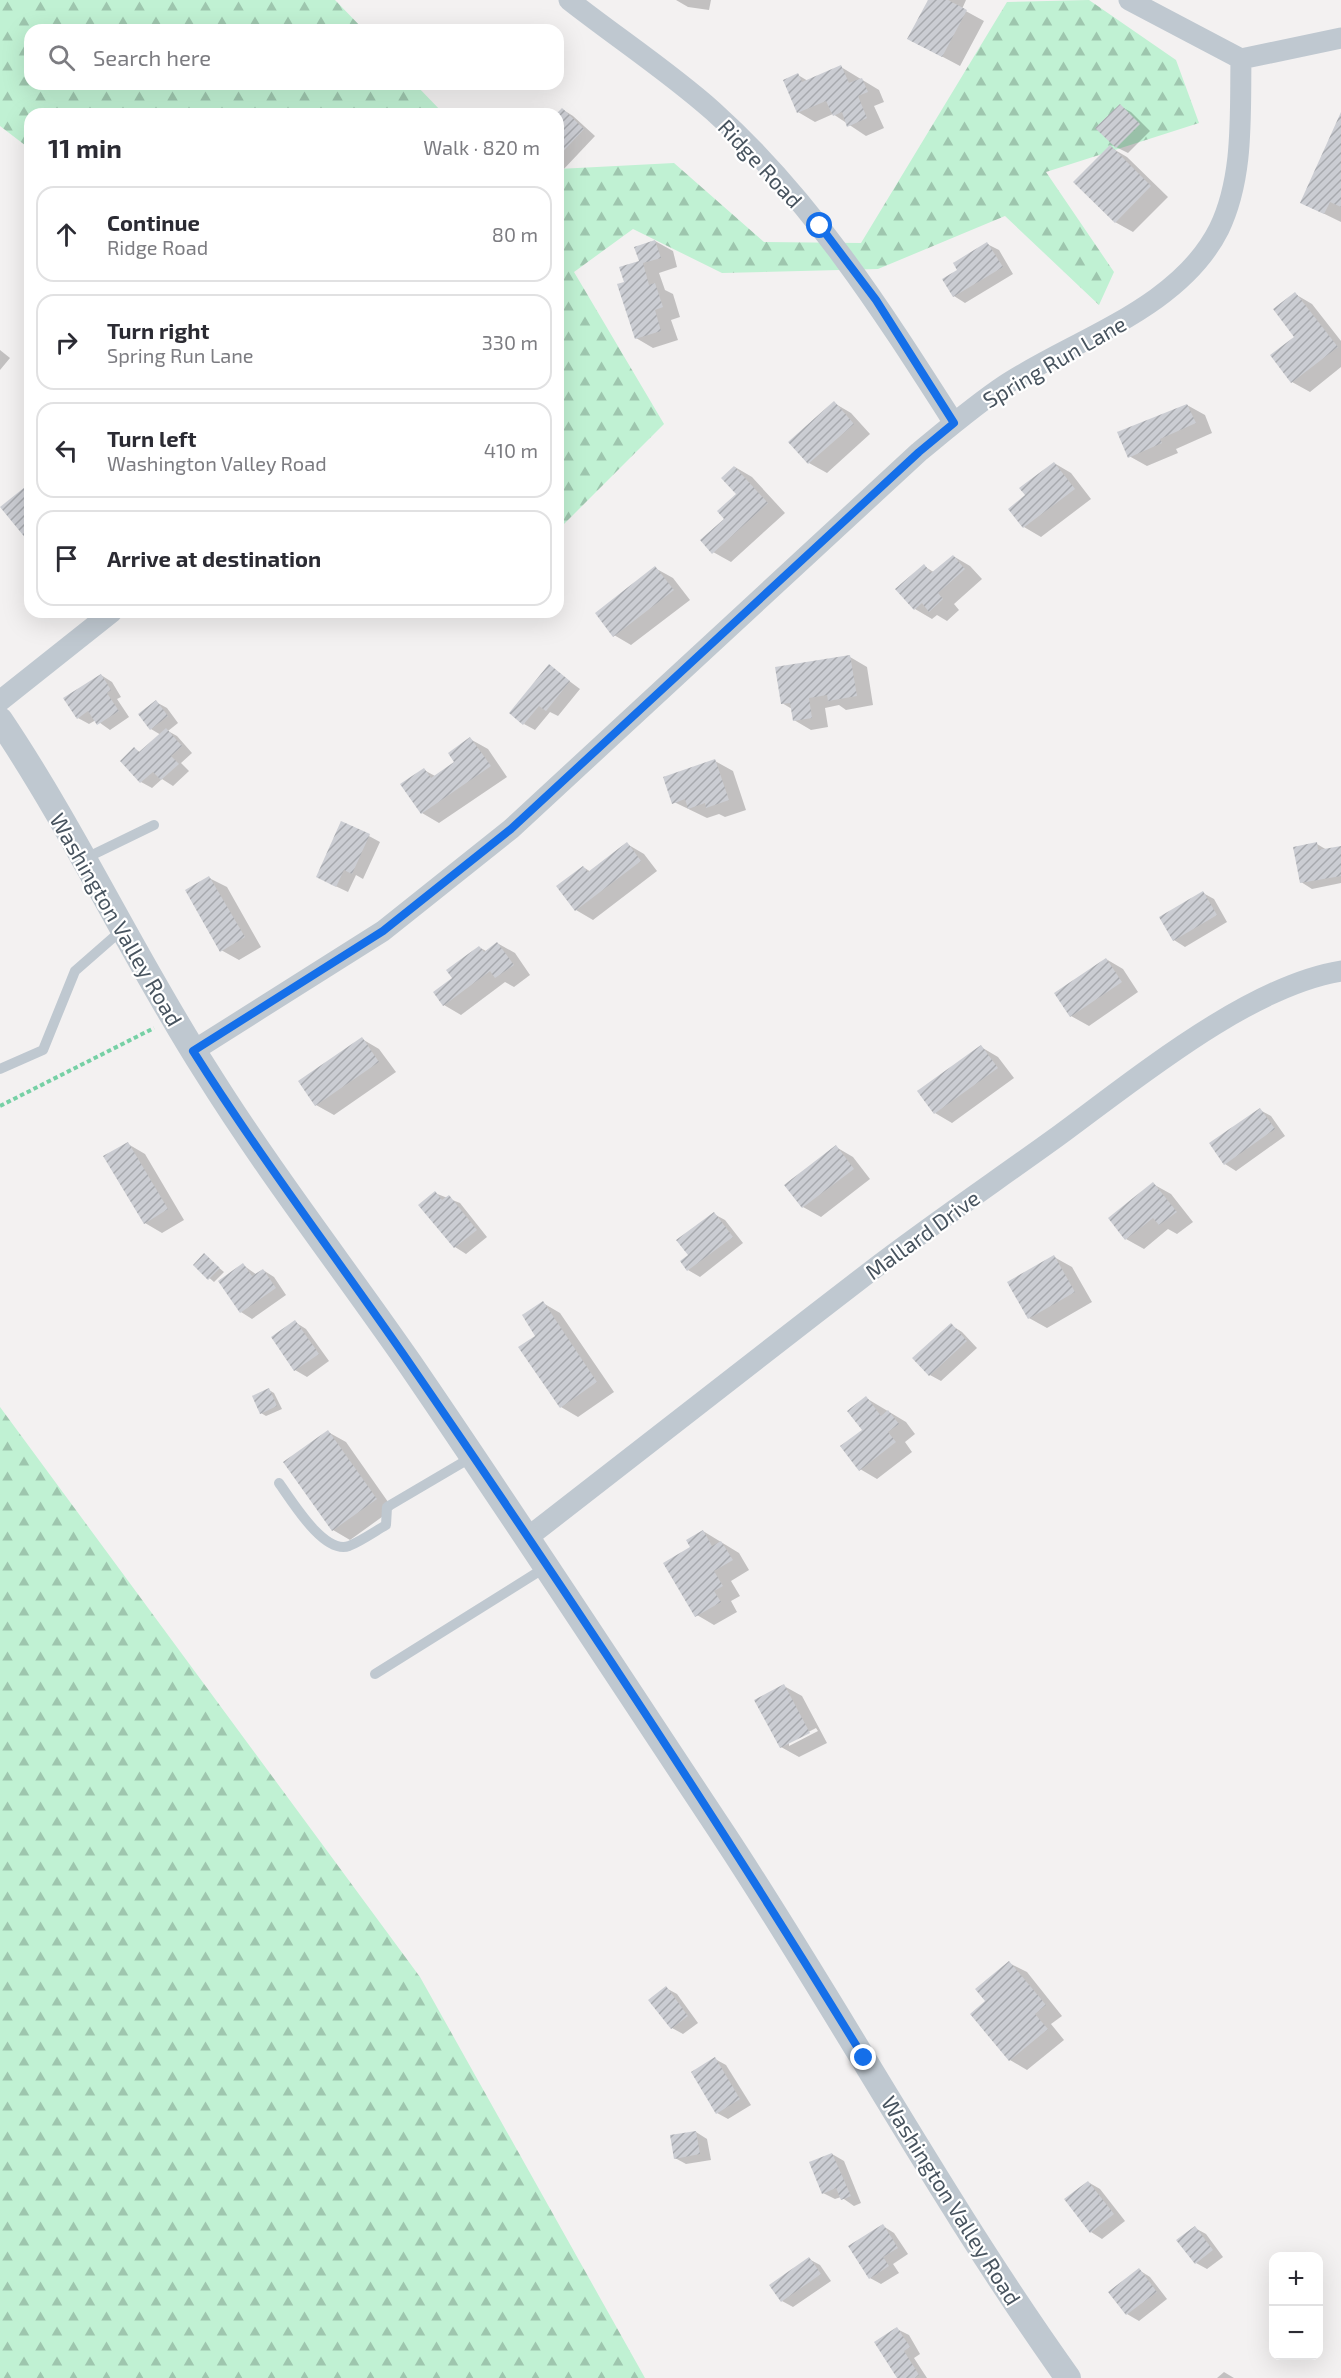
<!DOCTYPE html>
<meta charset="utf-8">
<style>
:root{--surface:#fff;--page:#f2f2f3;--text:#2b2b33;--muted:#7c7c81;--line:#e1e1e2}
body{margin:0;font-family:"Exo 2",sans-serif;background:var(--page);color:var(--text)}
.controls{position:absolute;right:18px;bottom:18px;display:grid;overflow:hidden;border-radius:12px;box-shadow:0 6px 24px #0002}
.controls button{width:54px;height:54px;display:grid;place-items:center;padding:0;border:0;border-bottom:2px solid var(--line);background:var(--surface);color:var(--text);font:30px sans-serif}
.stop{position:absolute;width:18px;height:18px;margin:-14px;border:4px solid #156fe9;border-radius:50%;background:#fff}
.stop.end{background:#156fe9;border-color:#fff;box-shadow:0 2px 6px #0008}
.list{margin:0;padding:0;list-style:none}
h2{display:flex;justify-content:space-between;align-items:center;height:78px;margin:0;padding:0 24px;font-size:26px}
h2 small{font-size:20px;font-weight:400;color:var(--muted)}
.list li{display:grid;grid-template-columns:39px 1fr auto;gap:18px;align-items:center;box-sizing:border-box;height:96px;margin:0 12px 12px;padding:0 12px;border:2px solid var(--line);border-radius:18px}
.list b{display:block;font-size:22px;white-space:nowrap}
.list p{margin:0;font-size:20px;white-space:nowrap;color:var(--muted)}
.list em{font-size:20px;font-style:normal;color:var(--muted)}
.icon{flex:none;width:33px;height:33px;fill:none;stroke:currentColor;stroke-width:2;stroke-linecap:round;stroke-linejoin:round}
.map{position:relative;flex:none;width:1341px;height:2378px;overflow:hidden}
.search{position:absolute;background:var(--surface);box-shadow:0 6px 24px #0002;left:24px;top:24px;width:540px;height:66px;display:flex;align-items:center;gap:15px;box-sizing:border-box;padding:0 21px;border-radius:18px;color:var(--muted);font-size:22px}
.panel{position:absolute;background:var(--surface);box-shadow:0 6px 24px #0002;left:24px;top:108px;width:540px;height:510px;border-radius:18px}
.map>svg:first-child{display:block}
</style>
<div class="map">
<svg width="1341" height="2378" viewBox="0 0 1341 2378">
<defs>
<pattern id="forest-firs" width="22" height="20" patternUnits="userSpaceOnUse" patternTransform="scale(1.5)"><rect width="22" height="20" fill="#c0f1d3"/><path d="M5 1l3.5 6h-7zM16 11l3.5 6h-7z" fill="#9ec6ae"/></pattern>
<pattern id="building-hatch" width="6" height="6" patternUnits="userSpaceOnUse" patternTransform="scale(1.5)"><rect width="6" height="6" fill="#cbcdd3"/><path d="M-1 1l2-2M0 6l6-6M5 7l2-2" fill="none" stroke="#a7a9ae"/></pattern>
</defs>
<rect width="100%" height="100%" fill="#f3f1f1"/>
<path fill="url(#forest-firs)" d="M0,0H335L364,30H30V84H415L444,114H30V149L0,126Z
M1089,0L1176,60L1199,123L1046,172L1114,272L1099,305L1005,216L878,269L722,273L633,229L574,272L664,424L558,530V169L674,163L764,242L861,243L1007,2Z
M0,1407L420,1977L645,2378H0Z"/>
<path fill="#0003" fill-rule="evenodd" d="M676,0H711L709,10L688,7Z
M929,0H966L962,9L984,21L960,66L926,48Z
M841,67L879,90L884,102L874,106L884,128L866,136L833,114L815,122L798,112V75L808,81Z
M1120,106L1131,112L1150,131L1128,153L1116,147Z
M562,109L573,116L595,136L562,171L558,169V114Z
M1341,116V222L1302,203Z
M1110,147L1127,157L1168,197L1133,232L1115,222Z
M655,241L673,251L677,267L659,273L665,290L673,294L680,317L671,320L678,340L653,348L636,338L625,283Z
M987,244L999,250L1013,274L965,303L954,296L959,270Z
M1295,294L1312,304L1341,341V367L1310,392L1292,382L1296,337Z
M0,350L10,358L0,370Z
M834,403L851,413L870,434L827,473L809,463L790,443Z
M1187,405L1205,415L1212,433L1176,449L1178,453L1147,466L1129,456Z
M1054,463L1071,473L1091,499L1041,537L1024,527L1027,496Z
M735,467L752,477L785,513L731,562L713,552L738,494Z
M953,556L970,566L982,579L954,604L959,610L947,621L937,615L932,619L915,609L898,589L924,566L935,573Z
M655,568L673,578L690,600L631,645L614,635Z
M850,657L867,667L873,705L846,710L839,705L825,708L828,727L811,730L794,720L792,709L782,703Z
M549,666L580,689L558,716L550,712L535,730L524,724Z
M101,675L112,682L121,697L117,699L129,717L110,730L96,720L89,724L78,718Z
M156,702L167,708L178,723L168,731L177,736L192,753L181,763L189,771L173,786L162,779L152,788L141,782L135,749L141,753L161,735L151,729Z
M470,739L488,749L507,777L439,823L422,813L424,770L435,776L456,762Z
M715,761L733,771L746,810L725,817L719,814L707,818L674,802Z
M369,836L380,842L363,879L356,875L348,892L329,883Z
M627,844L644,854L657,871L593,920L576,910L583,867L591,872Z
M1317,844L1327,850L1341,847V883L1312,889L1301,882Z
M209,878L227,887L261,947L239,960L221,950Z
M1203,893L1214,899L1227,922L1185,947L1174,940Z
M497,943L515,953L530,975L514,987L505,982L461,1015L444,1005L454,979L479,947L486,951Z
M1106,959L1123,969L1138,992L1089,1026L1071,1016Z
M362,1039L379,1049L396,1072L334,1115L316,1105L300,1082Z
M981,1047L998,1057L1014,1078L952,1123L935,1113Z
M1260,1110L1271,1116L1285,1136L1236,1171L1225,1164Z
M128,1144L145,1154L184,1220L162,1233L145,1223Z
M836,1147L853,1157L870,1179L821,1217L803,1207L786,1185Z
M1153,1184L1171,1194L1193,1222L1177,1234L1168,1229L1144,1249L1126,1239Z
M435,1193L460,1203L487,1237L466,1254L455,1247Z
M714,1214L725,1220L743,1243L700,1277L688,1270L682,1262L690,1256Z
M204,1255L224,1272L214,1282L195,1265Z
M1054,1257L1072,1267L1092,1302L1047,1328L1029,1318Z
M243,1265L257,1275L263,1270L274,1277L286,1295L252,1319L241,1312Z
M543,1303L560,1313L614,1392L578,1417L561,1407Z
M295,1322L306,1329L329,1361L307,1377L295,1370L273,1338Z
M951,1325L962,1332L977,1348L941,1381L930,1375Z
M269,1390L274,1393L282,1409L266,1416L261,1413Z
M866,1398L906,1422L915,1434L905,1442L912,1452L877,1479L860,1469Z
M328,1432L346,1442L393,1509L350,1540L333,1530Z
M703,1531L739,1553L749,1570L731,1581L740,1596L731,1601L737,1612L714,1625L697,1615L692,1547Z
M784,1686L802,1696L827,1743L799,1757L781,1747L756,1701ZM816,1728L818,1731L789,1746V1742Z
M1009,1963L1027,1972L1062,2016L1051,2024L1064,2040L1027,2070L1010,2060L987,2001Z
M666,1988L677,1994L698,2023L683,2034L672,2028Z
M715,2059L726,2065L751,2105L728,2119L717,2113Z
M696,2132L707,2139L711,2160L686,2164L675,2158Z
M832,2154L844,2161L861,2203L854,2206L841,2197L835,2199L823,2193Z
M1088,2182L1100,2189L1125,2221L1102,2239L1091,2232Z
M883,2226L894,2233L908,2254L893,2264L899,2273L881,2284L870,2278Z
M1195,2228L1206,2234L1223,2257L1207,2269L1196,2263Z
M809,2259L820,2265L831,2281L793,2307L782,2301Z
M1139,2270L1150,2277L1167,2299L1139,2321L1127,2314L1111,2292Z
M897,2329L909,2335L920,2354L914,2358L927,2378H899Z
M1224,2372L1234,2378H1217Z"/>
<path fill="url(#building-hatch)" d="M928,0H948L967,10L942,57L907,39Z
M841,65L849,83L862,78L868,92L858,96L867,118L847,127L842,112L833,116L826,101L797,113L783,80L798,73L802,82Z
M1120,104L1140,124L1116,148L1095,128Z
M562,108L584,129L558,157V114H556Z
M1341,112V207L1330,202L1324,214L1300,203Z
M1110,145L1151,186L1115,223L1073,182Z
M655,240L661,258L643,263L649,285L655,283L663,307L655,310L661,331L635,339L617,284L624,282L619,267L639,261L634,247Z
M987,242L1003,267L953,297L942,279L957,270L953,263Z
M1295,292L1338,347L1291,383L1270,355L1294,337L1273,309Z
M834,401L854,424L808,464L788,442Z
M1187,404L1196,423L1160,439L1162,443L1128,458L1117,432Z
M1054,462L1075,489L1023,528L1008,509L1025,495L1019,488Z
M734,466L768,503L712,554L700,540L724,519L717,511L736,494L721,478Z
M30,483V537L27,540L0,507Z
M953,555L965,569L938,593L943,599L929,612L922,603L914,610L895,589L924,564L931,573Z
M655,566L674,590L613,637L595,613Z
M850,655L857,696L828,701L827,695L809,698L812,718L793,721L790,703L781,704L775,667Z
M549,664L570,681L546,711L539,706L523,725L509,713Z
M101,674L111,690L107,693L119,711L97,725L88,711L77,719L63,698Z
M156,700L168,716L150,730L138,714Z
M166,728L182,746L171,756L179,764L161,780L153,772L140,783L120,761L134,747L139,752Z
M470,737L491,766L421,814L400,784L424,768L431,778L454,762L448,753Z
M715,759L729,800L706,808L705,803L688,809L685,799L672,804L663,777Z
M341,821L370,834L352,874L344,870L336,887L316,877Z
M627,842L641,861L575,911L556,886L583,866L588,872Z
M1317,842L1318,850L1341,846V876L1300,883L1293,847Z
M209,876L245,937L220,952L185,890Z
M1203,891L1217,915L1173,941L1159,917Z
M497,942L514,965L495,978L490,971L443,1006L433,992L452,978L446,970L479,946L484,952Z
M1106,958L1122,982L1070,1017L1054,993Z
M362,1037L379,1062L315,1106L298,1081Z
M981,1045L998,1068L934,1114L917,1091Z
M1260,1108L1275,1129L1224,1165L1209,1143Z
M128,1142L168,1209L144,1224L103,1156Z
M836,1145L854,1169L802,1208L784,1185Z
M1153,1182L1177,1212L1159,1225L1153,1218L1125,1240L1108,1218Z
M435,1191L442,1200L449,1195L477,1230L454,1248L418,1205Z
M714,1212L733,1237L687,1271L680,1261L688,1255L676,1240Z
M204,1253L220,1268L208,1280L193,1265Z
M1054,1255L1075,1292L1028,1319L1007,1282Z
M243,1263L252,1276L263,1269L276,1288L240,1313L218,1281Z
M543,1301L597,1382L560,1408L518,1347L535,1336L522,1315Z
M295,1320L319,1354L294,1371L271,1337Z
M951,1323L967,1341L929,1376L912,1358Z
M269,1388L277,1406L260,1414L252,1396Z
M866,1396L881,1416L888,1410L899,1424L888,1432L896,1442L859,1471L840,1446L862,1430L847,1411Z
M328,1430L377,1499L332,1531L283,1462Z
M703,1530L712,1546L721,1541L733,1560L714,1571L723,1586L714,1591L721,1602L695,1617L663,1563L690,1547L686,1540Z
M784,1684L810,1733L780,1748L754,1700Z
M1009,1961L1046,2005L1035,2014L1048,2029L1009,2061L970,2014L985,2001L975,1989Z
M666,1986L688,2016L671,2029L648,2000Z
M715,2057L740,2099L716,2114L691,2072Z
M696,2131L700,2154L674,2159L670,2135Z
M832,2153L851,2196L841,2200L836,2188L822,2194L809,2162Z
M1088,2181L1114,2214L1090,2233L1064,2199Z
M883,2224L898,2248L883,2257L889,2266L869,2279L848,2246Z
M1195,2226L1213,2250L1195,2264L1176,2240Z
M809,2257L821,2274L781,2302L769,2285Z
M1139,2268L1157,2292L1126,2315L1108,2292Z
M897,2327L910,2347L904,2351L919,2375L915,2378H897L874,2342Z"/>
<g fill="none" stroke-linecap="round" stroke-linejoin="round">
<path stroke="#76d0a5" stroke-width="4" stroke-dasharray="4.5 3" stroke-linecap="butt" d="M0,1106L154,1028"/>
<path stroke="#bfc8d0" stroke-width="10" d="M84,859L154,825
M0,1069L43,1050L75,971L123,929
M279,1483C292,1501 324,1555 349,1546C361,1541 374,1532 386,1525L387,1507L472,1457
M375,1674L546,1567"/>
<path stroke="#bfc8d0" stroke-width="21" d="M569,0C616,37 668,71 713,111C812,200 883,312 954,423
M1129,0L1241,59L1341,38
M0,701L112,612
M193,1051L383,931L511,829L919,452C947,429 975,405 1005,385C1075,339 1179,309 1219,229C1244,177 1240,116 1241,59
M527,1538C643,1449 756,1359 871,1271C931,1225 993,1183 1054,1139C1131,1083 1247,986 1341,971"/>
<path stroke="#bfc8d0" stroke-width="26" d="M0,720C76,833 133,957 206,1071C269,1172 342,1266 410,1364C516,1519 619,1677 723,1834C841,2013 943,2203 1068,2378"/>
</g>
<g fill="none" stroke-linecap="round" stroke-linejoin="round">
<path stroke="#156fe9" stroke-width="8" d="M820,226L876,300L954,423L919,452L511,829L383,931L193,1051C260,1157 336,1257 408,1361C565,1589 719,1821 864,2058"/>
</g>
<g text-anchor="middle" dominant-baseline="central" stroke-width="4.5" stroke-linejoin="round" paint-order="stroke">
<g font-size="22" fill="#48545f" stroke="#fff">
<text transform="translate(761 163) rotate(47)">Ridge Road</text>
<text transform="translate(1054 361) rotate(-30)">Spring Run Lane</text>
<text transform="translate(117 919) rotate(60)">Washington Valley Road</text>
<text transform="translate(922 1234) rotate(-36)">Mallard Drive</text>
<text transform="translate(952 2200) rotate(58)">Washington Valley Road</text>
</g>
</g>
</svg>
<div class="controls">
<button>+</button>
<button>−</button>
</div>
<div class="stop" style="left:820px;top:226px"></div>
<div class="stop end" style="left:864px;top:2058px"></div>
<div class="search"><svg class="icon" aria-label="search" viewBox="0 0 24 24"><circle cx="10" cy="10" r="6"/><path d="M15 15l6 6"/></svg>Search here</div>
<section class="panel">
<h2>11 min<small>Walk · 820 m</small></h2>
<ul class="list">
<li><svg class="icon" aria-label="ahead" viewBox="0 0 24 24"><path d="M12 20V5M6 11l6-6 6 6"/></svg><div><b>Continue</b><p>Ridge Road</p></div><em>80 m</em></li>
<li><svg class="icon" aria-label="right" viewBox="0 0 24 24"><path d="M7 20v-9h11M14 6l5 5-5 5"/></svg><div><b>Turn right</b><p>Spring Run Lane</p></div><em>330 m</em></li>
<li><svg class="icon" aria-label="left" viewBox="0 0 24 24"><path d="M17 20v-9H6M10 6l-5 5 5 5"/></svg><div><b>Turn left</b><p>Washington Valley Road</p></div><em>410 m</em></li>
<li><svg class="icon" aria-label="arrive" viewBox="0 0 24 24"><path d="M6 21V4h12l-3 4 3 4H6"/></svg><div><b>Arrive at destination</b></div></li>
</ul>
</section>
</div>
